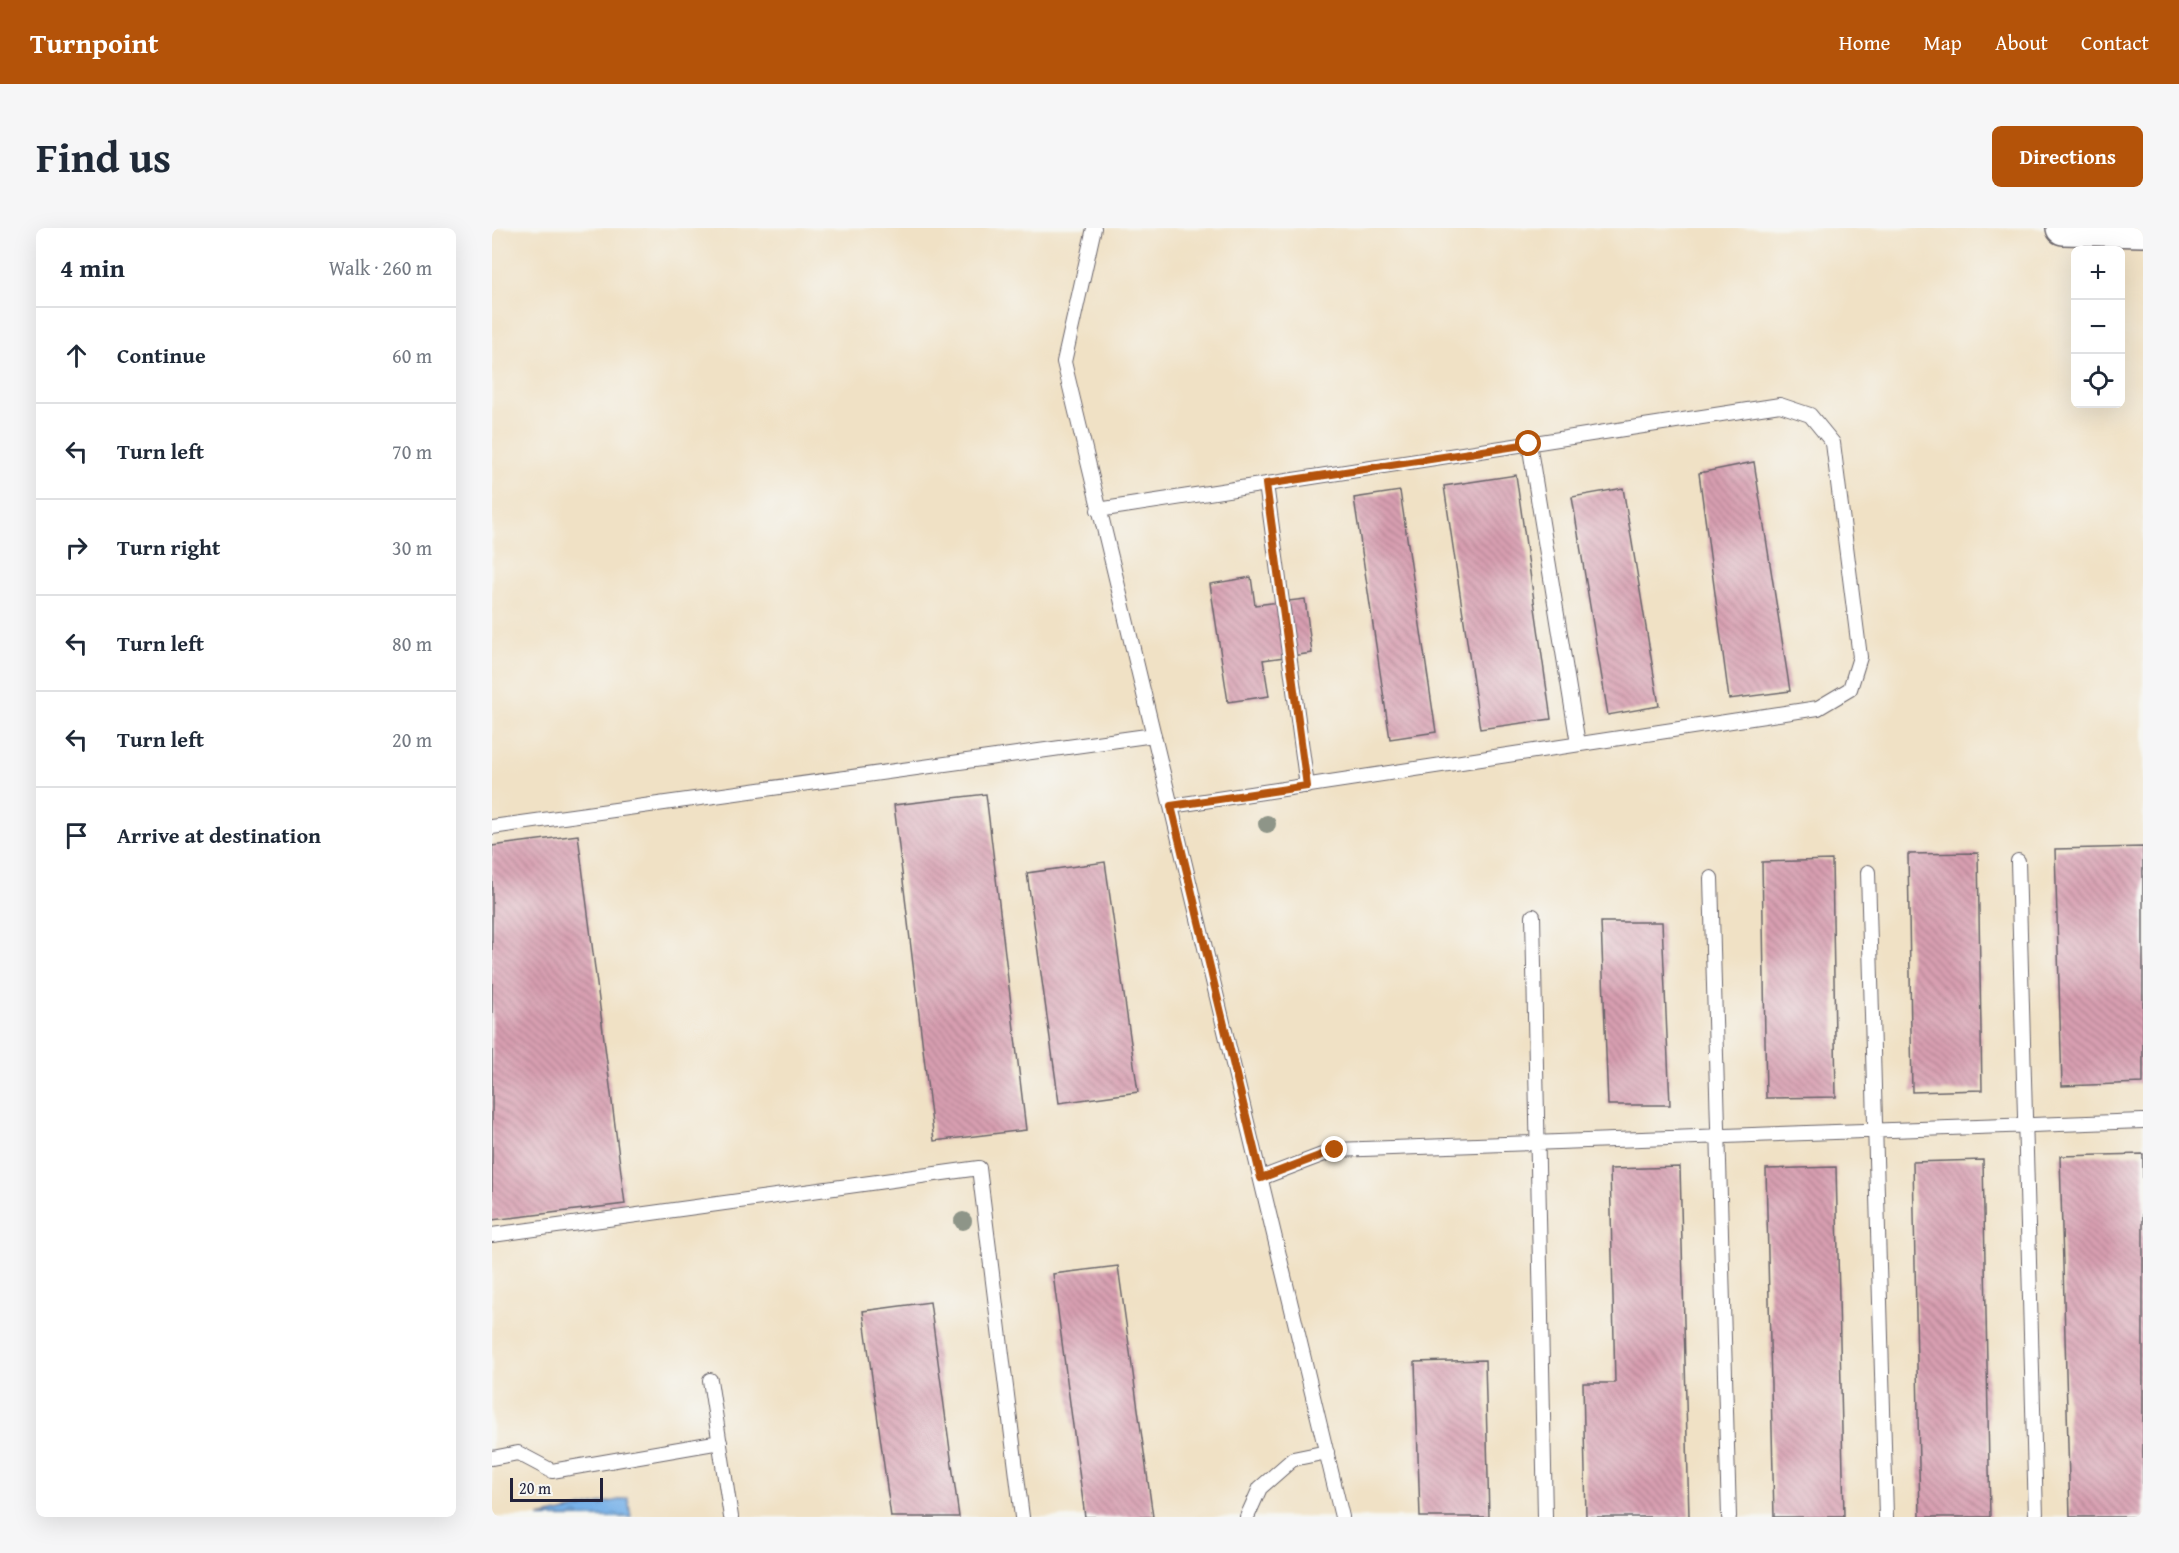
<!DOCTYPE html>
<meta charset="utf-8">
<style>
:root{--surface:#fff;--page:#f6f6f7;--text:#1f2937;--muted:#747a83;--line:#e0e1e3;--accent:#b45309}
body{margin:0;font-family:"Gentium Book Plus",serif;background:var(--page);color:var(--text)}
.controls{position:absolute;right:18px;top:18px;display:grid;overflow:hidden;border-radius:9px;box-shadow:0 6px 24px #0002}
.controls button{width:54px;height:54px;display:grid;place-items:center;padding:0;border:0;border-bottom:2px solid var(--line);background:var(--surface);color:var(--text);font:30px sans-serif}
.scale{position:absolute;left:18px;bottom:15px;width:93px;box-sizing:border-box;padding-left:6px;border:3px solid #22223b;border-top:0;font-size:16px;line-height:21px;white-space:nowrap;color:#22223b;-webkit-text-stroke:4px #f6f6f2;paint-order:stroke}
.stop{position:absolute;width:18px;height:18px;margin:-14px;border:4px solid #b45309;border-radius:50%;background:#fff}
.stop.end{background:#b45309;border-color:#fff;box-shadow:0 2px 6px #0008}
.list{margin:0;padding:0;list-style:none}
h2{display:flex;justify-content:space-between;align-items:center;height:78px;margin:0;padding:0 24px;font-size:26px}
h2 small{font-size:20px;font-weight:400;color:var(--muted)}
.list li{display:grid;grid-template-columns:39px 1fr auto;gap:18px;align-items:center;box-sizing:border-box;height:96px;padding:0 24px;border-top:2px solid var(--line)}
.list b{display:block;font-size:22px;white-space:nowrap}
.list em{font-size:20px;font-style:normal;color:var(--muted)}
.icon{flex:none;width:33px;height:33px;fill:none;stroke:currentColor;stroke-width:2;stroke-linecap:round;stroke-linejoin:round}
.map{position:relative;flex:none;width:1651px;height:1289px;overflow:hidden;border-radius:9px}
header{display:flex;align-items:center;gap:36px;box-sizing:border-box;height:84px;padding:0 30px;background:var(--accent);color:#fff}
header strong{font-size:28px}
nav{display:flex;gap:33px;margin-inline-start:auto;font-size:21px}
.intro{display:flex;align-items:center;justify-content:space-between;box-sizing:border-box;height:144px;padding:0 36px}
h1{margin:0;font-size:42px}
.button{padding:15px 27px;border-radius:9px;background:var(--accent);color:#fff;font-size:21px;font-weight:700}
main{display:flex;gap:36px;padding:0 36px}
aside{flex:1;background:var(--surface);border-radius:9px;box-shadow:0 6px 24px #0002}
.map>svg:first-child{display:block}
</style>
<header>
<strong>Turnpoint</strong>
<nav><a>Home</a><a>Map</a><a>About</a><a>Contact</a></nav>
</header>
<div class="intro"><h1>Find us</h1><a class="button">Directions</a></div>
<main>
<aside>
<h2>4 min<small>Walk · 260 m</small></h2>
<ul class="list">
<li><svg class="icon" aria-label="ahead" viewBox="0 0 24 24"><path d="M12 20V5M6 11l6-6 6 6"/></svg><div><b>Continue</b></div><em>60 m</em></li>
<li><svg class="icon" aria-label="left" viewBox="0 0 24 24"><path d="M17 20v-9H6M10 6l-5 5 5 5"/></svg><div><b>Turn left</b></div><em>70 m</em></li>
<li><svg class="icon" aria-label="right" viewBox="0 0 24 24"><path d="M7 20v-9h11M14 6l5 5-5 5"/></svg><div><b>Turn right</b></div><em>30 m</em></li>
<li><svg class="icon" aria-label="left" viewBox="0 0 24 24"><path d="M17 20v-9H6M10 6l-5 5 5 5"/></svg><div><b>Turn left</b></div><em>80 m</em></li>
<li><svg class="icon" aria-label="left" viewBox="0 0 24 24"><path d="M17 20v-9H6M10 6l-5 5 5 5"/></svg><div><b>Turn left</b></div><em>20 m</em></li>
<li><svg class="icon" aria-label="arrive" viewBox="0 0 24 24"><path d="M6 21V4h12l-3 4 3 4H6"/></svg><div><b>Arrive at destination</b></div></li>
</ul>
</aside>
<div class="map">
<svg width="1651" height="1289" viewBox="0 0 1651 1289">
<defs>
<pattern id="water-ripples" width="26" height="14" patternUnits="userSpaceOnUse" patternTransform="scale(1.5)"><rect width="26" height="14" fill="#77b1e8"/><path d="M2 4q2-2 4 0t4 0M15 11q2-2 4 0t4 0" fill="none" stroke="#6190bd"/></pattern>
<pattern id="building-back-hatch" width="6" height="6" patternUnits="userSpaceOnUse" patternTransform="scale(1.5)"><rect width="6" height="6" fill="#d89fb1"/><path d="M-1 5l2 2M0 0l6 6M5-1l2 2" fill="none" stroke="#af8191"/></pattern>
</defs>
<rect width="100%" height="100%" fill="#f6f6f2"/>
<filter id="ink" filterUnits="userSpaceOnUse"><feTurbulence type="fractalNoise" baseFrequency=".0167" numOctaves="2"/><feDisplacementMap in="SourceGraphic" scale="12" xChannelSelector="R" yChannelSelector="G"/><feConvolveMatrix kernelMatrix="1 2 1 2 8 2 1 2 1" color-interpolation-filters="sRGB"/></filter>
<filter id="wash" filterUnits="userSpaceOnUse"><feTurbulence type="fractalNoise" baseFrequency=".008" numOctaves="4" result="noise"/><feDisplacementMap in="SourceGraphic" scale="24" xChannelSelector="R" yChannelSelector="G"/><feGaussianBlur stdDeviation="1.35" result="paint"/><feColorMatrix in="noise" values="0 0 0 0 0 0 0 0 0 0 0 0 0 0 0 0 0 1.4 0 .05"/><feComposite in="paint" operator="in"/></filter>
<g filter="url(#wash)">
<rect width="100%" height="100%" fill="#f0e1c5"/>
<path fill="url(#water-ripples)" stroke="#4c6a92" stroke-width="1.5" d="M136,1270L139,1289H47Z"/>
<g id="blocks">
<path fill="url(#building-back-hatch)" d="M1262,234L1298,463L1237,471L1207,245Z
M1024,247L1059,491L988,501L952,258Z
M1131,260L1167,478L1116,487L1080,269Z
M908,263L944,504L898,511L862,270Z
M759,349L763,377L813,371L820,425L771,432L777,468L736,474L718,356Z
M494,566L534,902L442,913L402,577Z
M86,607L133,976L0,992V618Z
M1651,619V855L1570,858L1563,621Z
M1486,625L1490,862L1420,864L1416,626Z
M1340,632L1344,869L1274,870L1270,634Z
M613,634L646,864L567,875L535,645Z
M1109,694H1170L1178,877H1116Z
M1651,926V1289H1578L1568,928Z
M1491,932L1498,1289H1428L1421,934Z
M1188,939L1197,1289H1094L1091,1155H1123L1118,941Z
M1344,939L1352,1289H1282L1274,941Z
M626,1038L661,1289H593L561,1046Z
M438,1074L467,1289H399L371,1083Z
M993,1132L997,1289H928L923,1134Z"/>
</g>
</g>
<g filter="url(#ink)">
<use href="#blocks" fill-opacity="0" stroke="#6a656b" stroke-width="1.5"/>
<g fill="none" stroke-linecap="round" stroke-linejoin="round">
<defs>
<path id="lane" d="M602,0L572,134L850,1289
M1037,215L1086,516
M774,256L815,558
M606,282L1288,177L1318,187L1341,215L1368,429L1358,461L1326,480L679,578
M0,599L662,507
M1526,633L1544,1289
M1376,644L1394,1289
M1219,650L1237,1289
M1041,688L1053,1289
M769,950L843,922L1651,893
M0,1007L487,940L530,1289
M218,1152L239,1289
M0,1230L26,1225L60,1243L228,1214
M755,1289L768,1260L801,1231L835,1224"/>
<path id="highway" d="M1571,0L1651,2"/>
</defs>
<use href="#lane" stroke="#6a656b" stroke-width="16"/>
<use href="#highway" stroke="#6a656b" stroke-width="36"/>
<use href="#lane" stroke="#fff" stroke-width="14"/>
<use href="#highway" stroke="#fff" stroke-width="33"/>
</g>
<g fill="#8e9588">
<circle cx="775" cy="596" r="9"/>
<circle cx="471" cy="993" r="9"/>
</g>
</g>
<g fill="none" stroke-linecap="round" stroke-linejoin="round" filter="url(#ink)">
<path stroke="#b45309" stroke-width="8" d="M843,922L769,950L679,578L815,558L774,256L1037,216"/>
</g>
</svg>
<div class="controls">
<button>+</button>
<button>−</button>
<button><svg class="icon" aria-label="locate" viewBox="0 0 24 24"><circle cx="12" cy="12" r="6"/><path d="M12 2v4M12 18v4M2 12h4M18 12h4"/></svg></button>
</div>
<div class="scale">20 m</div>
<div class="stop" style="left:1037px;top:216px"></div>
<div class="stop end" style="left:843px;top:922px"></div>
</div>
</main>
